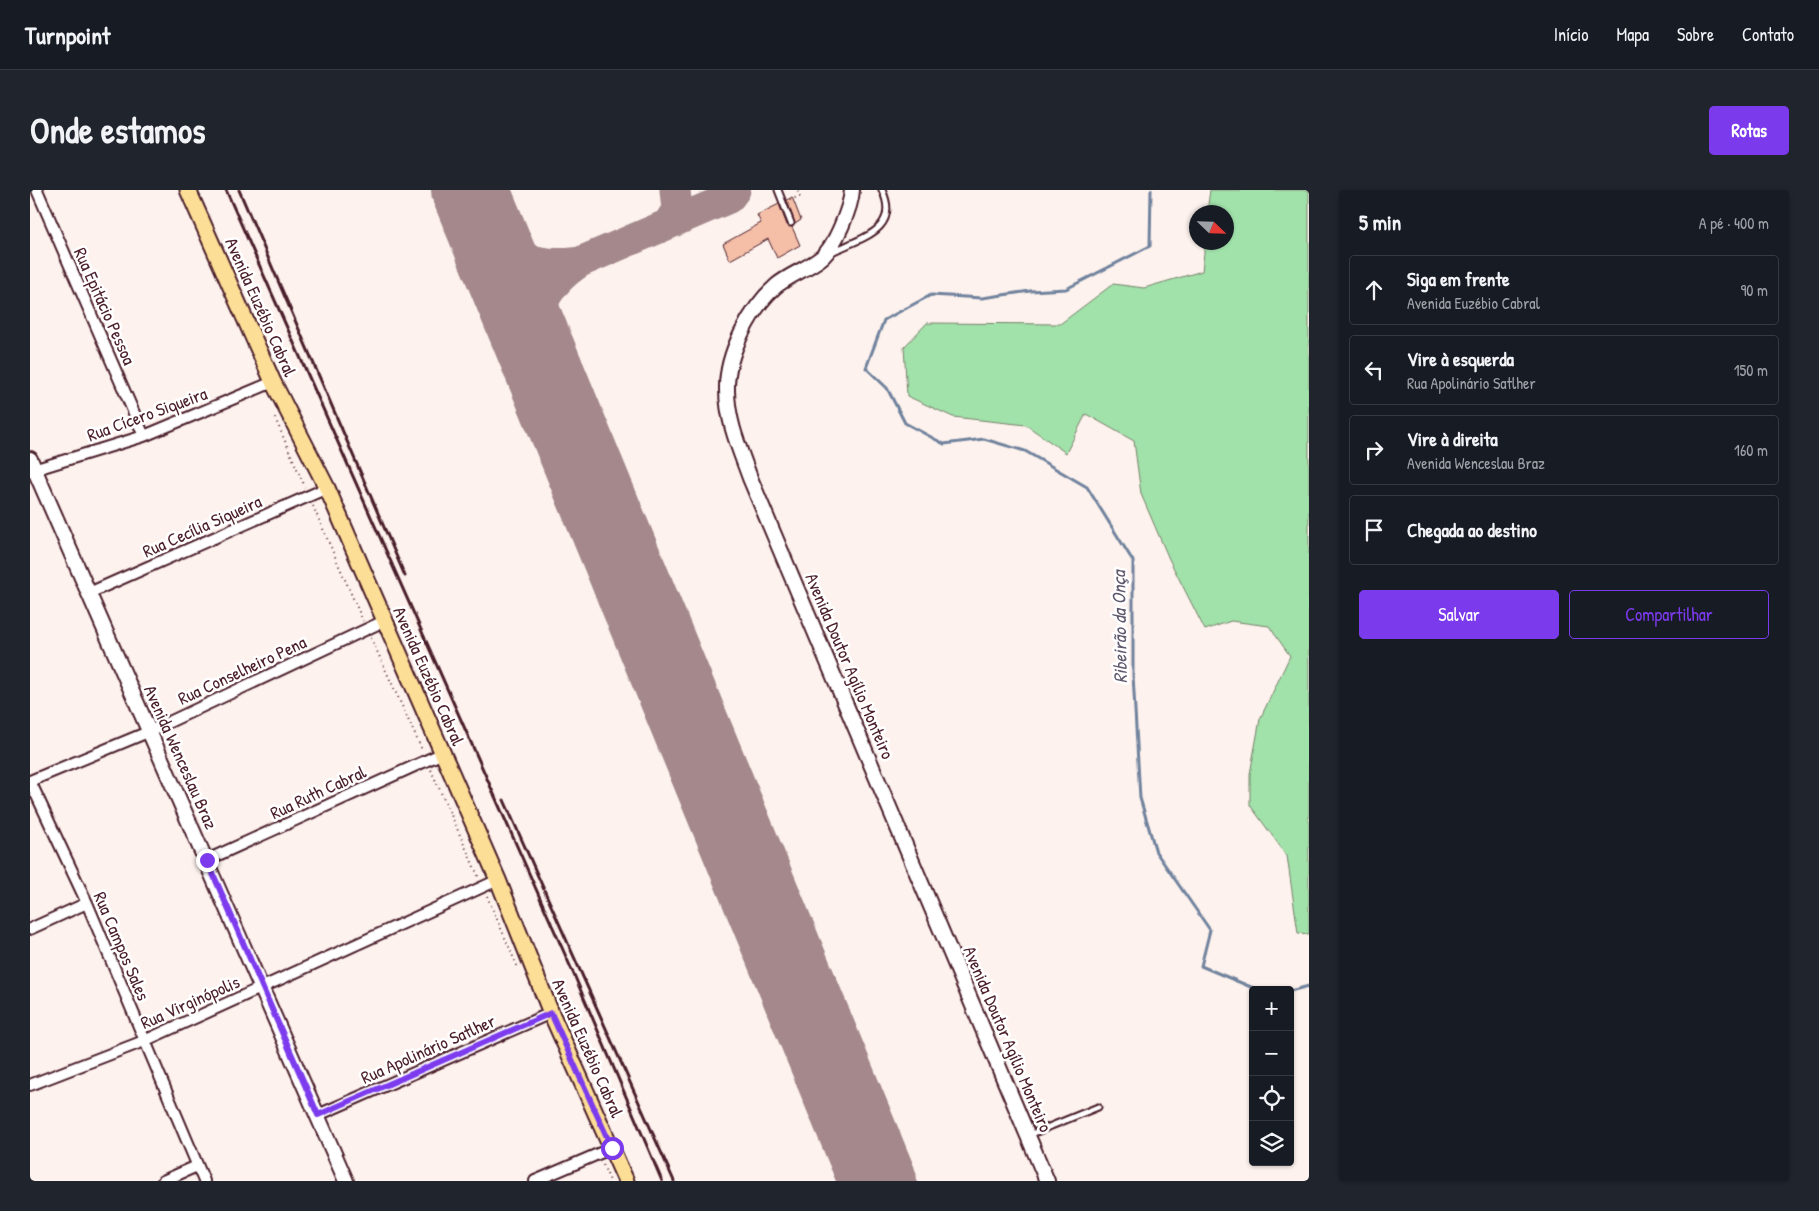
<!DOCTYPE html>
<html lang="pt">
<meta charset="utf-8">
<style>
:root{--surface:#171b24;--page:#20242c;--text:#f1f3f6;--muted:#9ea1a6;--line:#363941;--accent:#7c3aed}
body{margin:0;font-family:"Patrick Hand",sans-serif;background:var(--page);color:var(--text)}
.controls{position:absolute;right:15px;bottom:15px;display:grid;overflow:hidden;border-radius:5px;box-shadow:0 1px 4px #0004}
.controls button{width:45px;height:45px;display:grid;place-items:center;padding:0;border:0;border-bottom:1px solid var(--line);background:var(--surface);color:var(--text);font:25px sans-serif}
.compass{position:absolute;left:1159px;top:15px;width:45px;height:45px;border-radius:50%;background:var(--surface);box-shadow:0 1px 4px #0004;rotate:113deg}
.stop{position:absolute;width:15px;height:15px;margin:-11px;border:4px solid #7c3aed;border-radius:50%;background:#fff}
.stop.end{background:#7c3aed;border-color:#fff;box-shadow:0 1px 5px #0008}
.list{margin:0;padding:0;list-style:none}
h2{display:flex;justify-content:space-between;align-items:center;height:65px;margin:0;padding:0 20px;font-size:21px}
h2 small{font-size:16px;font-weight:400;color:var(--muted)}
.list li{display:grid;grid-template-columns:32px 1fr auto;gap:15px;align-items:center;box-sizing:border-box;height:70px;margin:0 10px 10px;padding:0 10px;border:1px solid var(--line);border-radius:5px}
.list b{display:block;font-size:19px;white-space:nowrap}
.list p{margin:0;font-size:16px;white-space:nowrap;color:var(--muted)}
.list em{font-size:16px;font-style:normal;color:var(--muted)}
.actions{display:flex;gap:10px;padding:15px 20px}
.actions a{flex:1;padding:11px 0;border:1px solid var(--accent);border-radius:5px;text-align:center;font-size:18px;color:var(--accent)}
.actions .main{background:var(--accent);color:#fff}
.icon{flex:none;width:28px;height:28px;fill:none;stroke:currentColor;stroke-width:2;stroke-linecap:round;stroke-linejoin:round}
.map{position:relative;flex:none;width:1279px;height:991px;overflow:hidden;border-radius:5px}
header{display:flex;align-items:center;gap:30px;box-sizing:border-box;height:70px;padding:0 25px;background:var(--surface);border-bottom:1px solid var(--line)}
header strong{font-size:24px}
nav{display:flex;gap:28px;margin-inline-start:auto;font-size:18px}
.intro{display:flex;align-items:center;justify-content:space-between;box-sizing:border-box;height:120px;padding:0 30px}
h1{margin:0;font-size:35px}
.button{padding:12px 22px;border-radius:5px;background:var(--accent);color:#fff;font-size:18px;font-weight:700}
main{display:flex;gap:30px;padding:0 30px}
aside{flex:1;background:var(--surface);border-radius:5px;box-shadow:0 1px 4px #0004}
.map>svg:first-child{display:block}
</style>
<header>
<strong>Turnpoint</strong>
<nav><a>Início</a><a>Mapa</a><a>Sobre</a><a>Contato</a></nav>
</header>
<div class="intro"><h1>Onde estamos</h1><a class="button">Rotas</a></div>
<main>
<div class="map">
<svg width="1279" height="991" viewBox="0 0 1279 991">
<rect width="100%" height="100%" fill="#fdf2ed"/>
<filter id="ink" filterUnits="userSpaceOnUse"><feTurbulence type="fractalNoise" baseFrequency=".02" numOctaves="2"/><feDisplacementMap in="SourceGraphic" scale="10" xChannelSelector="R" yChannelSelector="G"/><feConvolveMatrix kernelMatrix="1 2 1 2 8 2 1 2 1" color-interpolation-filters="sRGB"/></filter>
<g filter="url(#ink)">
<path fill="#a1e1aa" stroke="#76806a" d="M1180,0H1279V744L1268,743L1257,666L1220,615V584L1230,529L1260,466L1239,436L1201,431L1175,440L1139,369L1111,304L1104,251L1056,224L1036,263L996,235L923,227L877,206L874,157L897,133L1030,134L1083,94L1114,98L1172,81L1175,53L1196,52V22H1177Z"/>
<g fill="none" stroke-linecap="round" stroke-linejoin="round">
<path stroke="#70829d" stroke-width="3" d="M1121,0L1120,56L1036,99L1000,101L952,108L901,105L854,130L836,178L857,198L875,233L914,254L954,249L995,261L1057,297L1103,371V485L1110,608L1126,662L1180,740L1171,776L1228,800
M1260,801L1279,796"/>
<path stroke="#a4888c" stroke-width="31" d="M446,14C453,25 459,38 467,47C487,73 521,76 550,72L699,8L705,0
M638,34L647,20L645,0
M512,175C502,128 509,99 550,72"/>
<path stroke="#a4888c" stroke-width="78" d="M440,0L848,991"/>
</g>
<path fill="#f4bea7" stroke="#4a1f2b" d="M762,7L771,30L765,34L757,10Z
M749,14L757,35L762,37L770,55L747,68L738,49L700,70L693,54L731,33L727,25Z"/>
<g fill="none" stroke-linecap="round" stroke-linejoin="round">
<defs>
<path id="lane" d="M748,0L761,33
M802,62C831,48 871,40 852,0
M999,945L1068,917"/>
<path id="street" d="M7,0L114,246
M0,281L114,246L243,192
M59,403L297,298
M0,591L57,713L174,991
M0,591L118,542L354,431
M177,670L413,563
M0,739L57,713
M0,895L114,851L468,690
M288,925L521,823
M133,991L167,976
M505,991L582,958"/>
<path id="secondary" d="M822,0C821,17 805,57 791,68C777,79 759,85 746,96C720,119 696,165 697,200C697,231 710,260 720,288L1017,991
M0,269L316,991"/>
<path id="primary" d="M158,0L243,192L297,298L468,690L521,823L596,991"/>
</defs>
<use href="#lane" stroke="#4a1f2b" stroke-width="9"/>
<use href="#street" stroke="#4a1f2b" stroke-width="14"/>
<use href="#secondary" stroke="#4a1f2b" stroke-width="18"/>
<use href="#primary" stroke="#4a1f2b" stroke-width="19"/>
<path stroke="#4a1f2b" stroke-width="2" stroke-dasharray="1 4" stroke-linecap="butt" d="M760,10L770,6L767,0
M245,228L275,297
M283,316L333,431
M341,448L392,560
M401,580L449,688
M457,706L488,778
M573,975L580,991"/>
<use href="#lane" stroke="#fff" stroke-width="5"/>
<use href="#street" stroke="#fff" stroke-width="10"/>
<use href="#secondary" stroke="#fff" stroke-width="14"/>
<use href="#primary" stroke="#fdde96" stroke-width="15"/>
<path stroke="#4a1f2b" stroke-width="3" d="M196,0L545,787L632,991
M209,0L375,386
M474,610L644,991"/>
</g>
</g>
<g fill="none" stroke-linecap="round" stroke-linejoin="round" filter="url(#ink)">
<path stroke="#7c3aed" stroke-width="6" d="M177,670L288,925L521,823L582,958"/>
</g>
<g text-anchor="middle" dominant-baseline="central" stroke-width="5" stroke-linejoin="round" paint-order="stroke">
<g font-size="18" fill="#4a1f2b" stroke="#fff">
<text transform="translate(75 116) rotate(66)">Rua Epitácio Pessoa</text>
<text transform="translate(231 117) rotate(66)">Avenida Euzébio Cabral</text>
<text transform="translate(117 224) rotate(-20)">Rua Cícero Siqueira</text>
<text transform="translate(172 336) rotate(-24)">Rua Cecília Siqueira</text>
<text transform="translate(820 476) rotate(67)">Avenida Doutor Agílio Monteiro</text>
<text transform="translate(212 480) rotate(-25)">Rua Conselheiro Pena</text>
<text transform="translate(399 486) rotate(66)">Avenida Euzébio Cabral</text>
<text transform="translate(151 567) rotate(66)">Avenida Wenceslau Braz</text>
<text transform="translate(288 602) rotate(-25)">Rua Ruth Cabral</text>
<text transform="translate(92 756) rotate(67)">Rua Campos Sales</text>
<text transform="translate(160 812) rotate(-24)">Rua Virginópolis</text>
<text transform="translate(978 849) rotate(67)">Avenida Doutor Agílio Monteiro</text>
<text transform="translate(558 858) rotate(66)">Avenida Euzébio Cabral</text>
<text transform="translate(398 859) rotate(-24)">Rua Apolinário Satlher</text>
</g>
<g font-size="19" font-style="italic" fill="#60596e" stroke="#fff">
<text transform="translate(1089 437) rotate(-91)">Ribeirão da Onça</text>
</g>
</g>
</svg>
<div class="controls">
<button>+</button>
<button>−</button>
<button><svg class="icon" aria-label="locate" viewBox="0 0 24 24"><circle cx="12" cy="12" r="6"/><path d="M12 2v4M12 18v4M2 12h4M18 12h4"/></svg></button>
<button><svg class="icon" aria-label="layers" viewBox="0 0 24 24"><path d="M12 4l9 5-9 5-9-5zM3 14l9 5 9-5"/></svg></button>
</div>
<svg class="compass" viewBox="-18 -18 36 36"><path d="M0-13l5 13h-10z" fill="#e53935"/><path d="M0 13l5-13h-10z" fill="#9ea1a6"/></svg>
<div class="stop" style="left:582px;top:958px"></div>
<div class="stop end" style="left:177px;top:670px"></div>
</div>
<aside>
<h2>5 min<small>A pé · 400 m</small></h2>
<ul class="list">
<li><svg class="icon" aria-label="ahead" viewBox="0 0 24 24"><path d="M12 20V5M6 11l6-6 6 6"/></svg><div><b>Siga em frente</b><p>Avenida Euzébio Cabral</p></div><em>90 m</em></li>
<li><svg class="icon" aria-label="left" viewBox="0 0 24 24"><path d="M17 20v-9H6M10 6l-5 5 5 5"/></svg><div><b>Vire à esquerda</b><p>Rua Apolinário Satlher</p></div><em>150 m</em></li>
<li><svg class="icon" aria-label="right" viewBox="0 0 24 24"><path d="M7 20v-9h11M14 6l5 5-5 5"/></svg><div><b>Vire à direita</b><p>Avenida Wenceslau Braz</p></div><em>160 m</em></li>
<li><svg class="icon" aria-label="arrive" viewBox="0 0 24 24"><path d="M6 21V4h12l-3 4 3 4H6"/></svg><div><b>Chegada ao destino</b></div></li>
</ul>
<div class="actions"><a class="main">Salvar</a><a>Compartilhar</a></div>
</aside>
</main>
